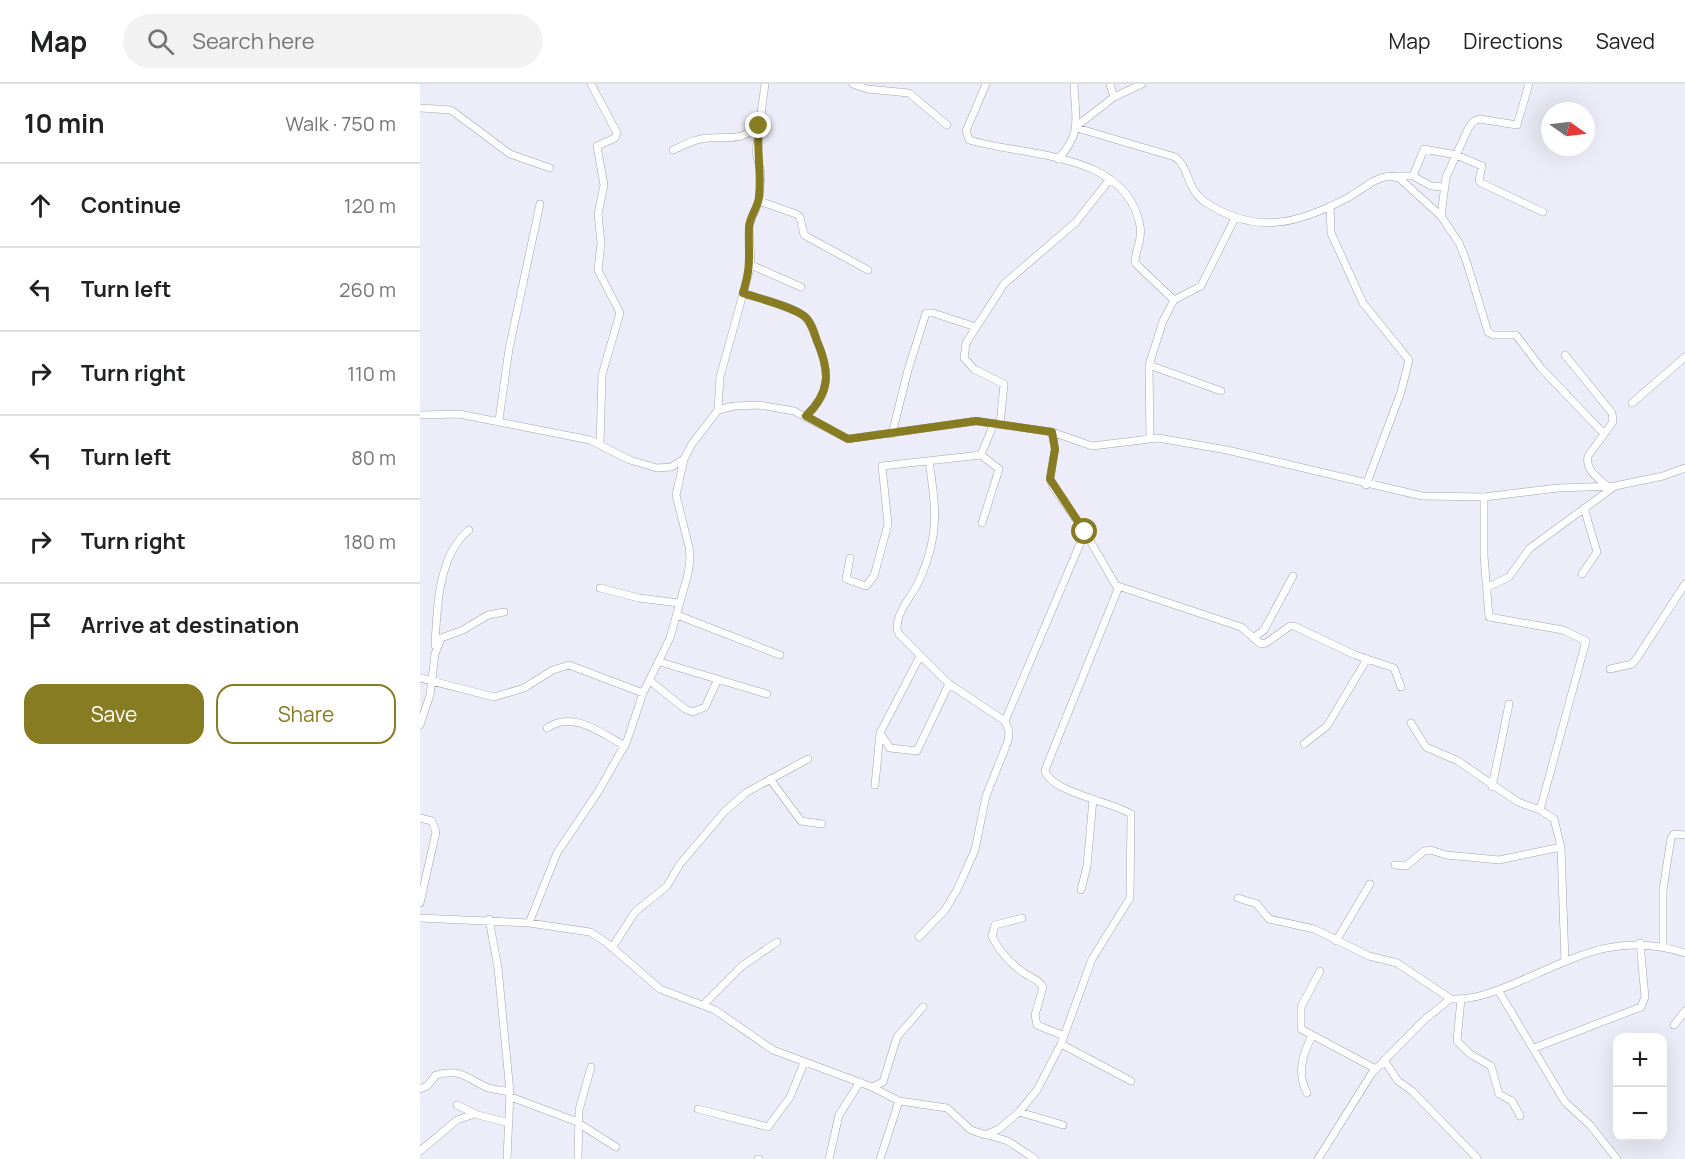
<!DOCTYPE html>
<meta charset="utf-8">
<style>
:root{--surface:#fff;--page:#f2f2f2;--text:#202124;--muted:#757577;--line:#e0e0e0;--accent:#877c21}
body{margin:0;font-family:Manrope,sans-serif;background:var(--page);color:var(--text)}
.controls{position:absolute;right:18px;bottom:18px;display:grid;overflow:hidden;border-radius:12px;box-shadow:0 6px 24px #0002}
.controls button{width:54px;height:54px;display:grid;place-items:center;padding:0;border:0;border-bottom:2px solid var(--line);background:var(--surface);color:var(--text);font:30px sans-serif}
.compass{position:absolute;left:1121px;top:18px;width:54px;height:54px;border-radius:50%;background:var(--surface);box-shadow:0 6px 24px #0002;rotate:104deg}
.stop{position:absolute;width:18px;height:18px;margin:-14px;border:4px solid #877c21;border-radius:50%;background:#fff}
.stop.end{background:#877c21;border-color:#fff;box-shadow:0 2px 6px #0008}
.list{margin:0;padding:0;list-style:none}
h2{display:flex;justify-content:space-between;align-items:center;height:78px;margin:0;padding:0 24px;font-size:26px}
h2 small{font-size:20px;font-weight:400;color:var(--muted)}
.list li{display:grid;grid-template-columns:39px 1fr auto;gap:18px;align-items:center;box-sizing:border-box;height:84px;padding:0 24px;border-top:2px solid var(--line)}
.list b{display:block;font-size:22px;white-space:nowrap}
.list em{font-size:20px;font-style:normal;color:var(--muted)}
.actions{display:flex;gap:12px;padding:18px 24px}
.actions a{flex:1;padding:14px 0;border:2px solid var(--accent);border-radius:18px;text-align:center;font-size:21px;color:var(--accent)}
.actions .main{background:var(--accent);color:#fff}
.icon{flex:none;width:33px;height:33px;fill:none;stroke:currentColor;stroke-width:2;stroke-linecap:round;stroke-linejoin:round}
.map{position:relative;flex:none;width:1265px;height:1075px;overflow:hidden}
header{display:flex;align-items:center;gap:36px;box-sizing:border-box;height:84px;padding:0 30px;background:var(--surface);border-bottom:2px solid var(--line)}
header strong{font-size:28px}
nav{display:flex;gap:33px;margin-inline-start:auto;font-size:21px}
.search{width:420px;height:54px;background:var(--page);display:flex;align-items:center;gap:15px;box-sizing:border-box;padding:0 21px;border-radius:33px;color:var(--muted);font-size:22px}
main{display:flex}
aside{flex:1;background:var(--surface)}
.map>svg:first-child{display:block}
</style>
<header>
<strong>Map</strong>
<div class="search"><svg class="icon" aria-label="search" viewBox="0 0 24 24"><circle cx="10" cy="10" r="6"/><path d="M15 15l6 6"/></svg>Search here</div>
<nav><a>Map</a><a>Directions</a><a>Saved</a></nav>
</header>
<main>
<aside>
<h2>10 min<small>Walk · 750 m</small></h2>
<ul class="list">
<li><svg class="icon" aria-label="ahead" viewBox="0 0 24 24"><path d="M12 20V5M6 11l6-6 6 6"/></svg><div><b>Continue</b></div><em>120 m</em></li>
<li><svg class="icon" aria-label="left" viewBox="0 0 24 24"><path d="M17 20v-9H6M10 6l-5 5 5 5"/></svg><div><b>Turn left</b></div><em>260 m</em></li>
<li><svg class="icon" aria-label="right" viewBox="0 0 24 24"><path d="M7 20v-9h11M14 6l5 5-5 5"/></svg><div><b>Turn right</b></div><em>110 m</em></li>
<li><svg class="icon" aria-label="left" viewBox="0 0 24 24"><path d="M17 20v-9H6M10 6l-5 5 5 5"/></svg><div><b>Turn left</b></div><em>80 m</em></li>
<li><svg class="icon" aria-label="right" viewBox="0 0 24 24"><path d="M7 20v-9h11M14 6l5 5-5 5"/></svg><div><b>Turn right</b></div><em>180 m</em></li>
<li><svg class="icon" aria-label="arrive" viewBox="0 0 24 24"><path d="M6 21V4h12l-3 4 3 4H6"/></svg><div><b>Arrive at destination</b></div></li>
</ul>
<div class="actions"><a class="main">Save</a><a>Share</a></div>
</aside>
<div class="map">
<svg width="1265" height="1075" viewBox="0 0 1265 1075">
<rect width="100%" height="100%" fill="#ecedf8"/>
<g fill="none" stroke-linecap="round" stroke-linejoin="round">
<defs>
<path id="street" d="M171,0L197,49L195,54L177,62L184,101L178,130L181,159L178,186L200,229L182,291L180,361
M433,0L447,5L489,9L527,41
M566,0L546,47L549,56C605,73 707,67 720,142C723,155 715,166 715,179L754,216
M690,0L694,13
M1109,0L1097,41L1060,35L1054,37L1049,43L1026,93L1021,132L1039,159L1046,176L1068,248L1073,251H1096L1121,284L1184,350
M0,24L31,26L90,70L130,84
M658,41L694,13L722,0
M657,44L755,73C770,84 766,105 785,118C835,151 877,141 929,113C942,106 954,94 969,92L979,94L1021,132
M253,66C264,61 277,54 289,54C314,52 317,58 339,42
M638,75C663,49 655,33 654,0
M976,92H993L1011,102L1023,103
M993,92L1004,65L1036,71L1062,82L1059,96L1061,99L1123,128
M339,117L376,130L380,133L384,151L448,186
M910,122L911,149L943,219L989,276L981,308L946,401
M331,181L381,203
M323,209C340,215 372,222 384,232C391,237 394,249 397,257C410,288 411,308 386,332
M1145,271L1192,329L1193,338L1168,372C1165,386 1178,394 1187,402
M729,281L801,307
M1212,319L1265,273
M298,326L300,293L331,181L329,142L339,117L341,89L336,68L345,0
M0,331L39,330L170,356L210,376L237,384L251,383L264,375L272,360L298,326L314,322L339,321L374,327L428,355L556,337L632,348L672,362L738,354L807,366L1002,412L1064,413L1138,404L1195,402L1243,392L1265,384
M79,336L89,265L120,120
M580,340L584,300L554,285L544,274L546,259L584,200L656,138L690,95
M472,350L488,286L506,229H513L556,243
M730,355L729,281L743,237L754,216L781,202L815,134
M561,371L579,385L562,439
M509,377C516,424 520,449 500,495C493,512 477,525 477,545L479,550L529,600L585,637
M1064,413V472L1069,533L1143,546L1166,557L1120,726
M430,474L426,495L446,502L454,492L468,440L462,382L561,371L574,339
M1162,490L1177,468L1164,424
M698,502L821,543L841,560L846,559L870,542H874L935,571L974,584L981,603
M180,504L219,514L259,519
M1066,504L1089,493L1110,464L1195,402
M257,531L360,571
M833,554L844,546L873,492
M15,561C17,524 18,471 49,446
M240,578L347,610
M1190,585L1212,580L1217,574L1265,500
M0,594L74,613L104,604L133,586L149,581L223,609
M229,596L265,625L273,628L285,623L298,595
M991,639L1006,663L1038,677L1098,718L1120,726L1134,735L1141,763L1145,878
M0,641L10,611L15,570L21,554L43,546L68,531L84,528
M127,644C153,626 181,649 205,662
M460,649L470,664L497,667L529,600
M884,660L907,642L947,575
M350,695L381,737L402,740
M455,701L460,649L500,572
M1072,703L1089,620
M0,734L12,737L16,748L0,819
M975,781L986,782L1004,767L1011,766L1026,771L1079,776L1141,763
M661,806L667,782L673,715
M818,814L837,820L849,835L894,845L949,872L977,879L1031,915C1055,916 1076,907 1098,898C1158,872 1198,848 1265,869
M0,834L109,839L170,848L187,859L240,905L295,926L353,966L452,1003L479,1017L527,1024L551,1046L565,1051L579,1045L599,1028L617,1006L641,960L672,875L710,814L711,730C693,718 629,708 625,686L698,505L665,448L633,403L630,395L635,365L632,348
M602,834L575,841L572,852C578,866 591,880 604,889C612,894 618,895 623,903L615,931L617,941L644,952
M69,835L78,884L90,1008L87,1075
M109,839L137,769L178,708L207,657L223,609L250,554L268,490L270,475L269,463L256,411L264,375
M499,853L525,826L537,806L555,766L566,712L588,657L589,648L585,637L665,448
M916,857L950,800
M1243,862V806L1251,754L1254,750L1265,751
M192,864L215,828L247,802L260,780L305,727L327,708L388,675
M900,887L881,923V945L956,985
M1078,906L1145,1018L1170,1041L1197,1075
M1041,915L1037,957L1050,970L1071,982L1079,1010L1092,1017L1100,1032
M283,921L322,882L357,858
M1254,941L1265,927
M641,960L711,997
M1114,964L1221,923L1225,913L1220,859
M964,976L978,997L992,1007L1057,1074
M452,1003L463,998L477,953L503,923
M0,1005L7,1002L16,991C41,984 46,994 66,1003C73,1006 83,1006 90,1008
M887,1009C877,990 882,971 892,952
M91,1013L155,1037L196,1063
M37,1021L58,1031L89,1039
M278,1025L348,1043L370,1013L384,979
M599,1028L643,1041
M568,1051L588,1057L615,1075
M0,1067L37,1036L54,1030
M158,1075L159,1026L171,983
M338,1075H339
M409,1075L419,1031L440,998
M460,1075L479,1017
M898,1075L952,989L1004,936L1030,915"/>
</defs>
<use href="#street" stroke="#a2a3ad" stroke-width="8"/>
<use href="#street" stroke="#fff" stroke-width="7"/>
</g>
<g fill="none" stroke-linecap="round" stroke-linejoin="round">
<path stroke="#877c21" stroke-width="8" d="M339,42C336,66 342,89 339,113C338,124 329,133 329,144C328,173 332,179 323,209C340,215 371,222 384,232C391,237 394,248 397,257C410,287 411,308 386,332L428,355L556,337L632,348L635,365L630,395L665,448"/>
</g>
</svg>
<div class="controls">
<button>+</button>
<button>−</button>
</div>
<svg class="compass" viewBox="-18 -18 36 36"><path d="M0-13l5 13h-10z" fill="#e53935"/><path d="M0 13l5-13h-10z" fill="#757577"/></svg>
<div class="stop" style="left:665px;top:448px"></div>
<div class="stop end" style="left:339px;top:42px"></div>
</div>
</main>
